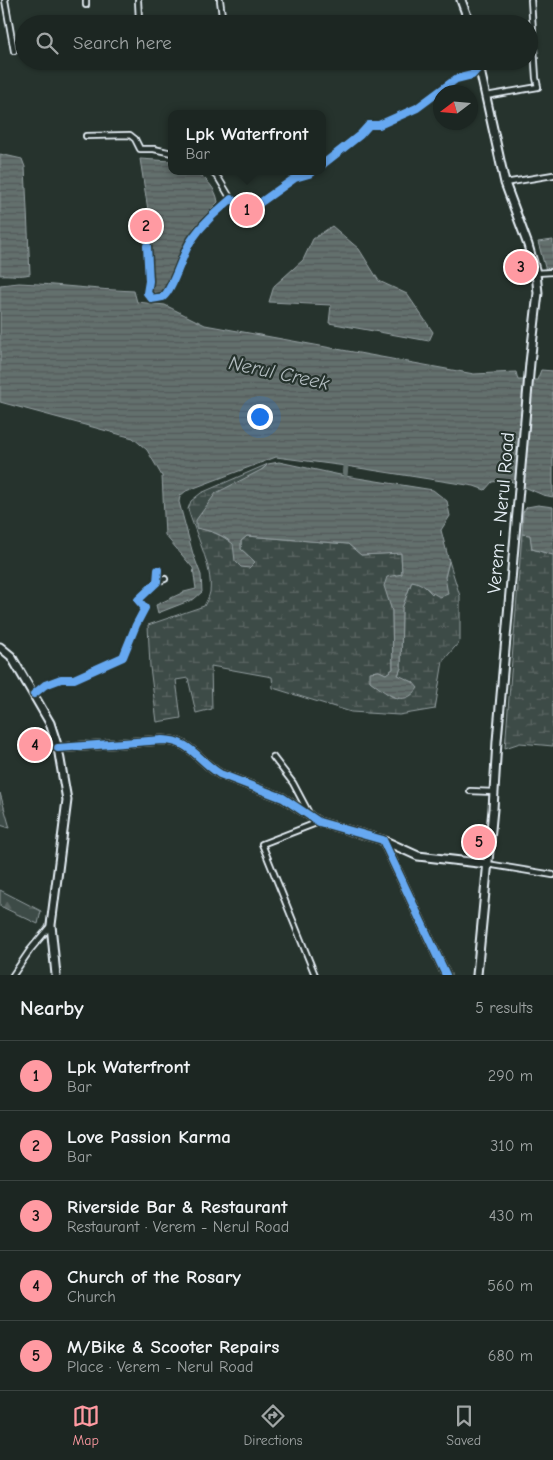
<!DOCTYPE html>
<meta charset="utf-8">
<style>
:root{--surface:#1c2622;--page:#252e2a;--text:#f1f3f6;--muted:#a0a5a5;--line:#3a4340;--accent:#ff9aa2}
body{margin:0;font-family:"Comic Neue",sans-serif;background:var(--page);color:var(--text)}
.compass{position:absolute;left:433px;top:85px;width:45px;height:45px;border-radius:50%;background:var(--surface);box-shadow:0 1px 4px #0004;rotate:254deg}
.you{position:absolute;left:259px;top:416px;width:18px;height:18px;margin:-12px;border:4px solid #fff;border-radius:50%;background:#1a73e8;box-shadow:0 0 0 8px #1a73e833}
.badge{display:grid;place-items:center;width:32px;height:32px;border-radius:50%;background:var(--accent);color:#111;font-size:16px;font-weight:700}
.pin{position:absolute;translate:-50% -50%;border:2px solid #fff;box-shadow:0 1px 5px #0006}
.popup{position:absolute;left:168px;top:110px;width:158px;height:65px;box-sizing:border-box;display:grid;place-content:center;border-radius:10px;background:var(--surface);filter:drop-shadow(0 1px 4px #0005);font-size:16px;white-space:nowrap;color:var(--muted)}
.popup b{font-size:19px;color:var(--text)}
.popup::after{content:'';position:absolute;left:50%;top:100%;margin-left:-10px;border:10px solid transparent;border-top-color:var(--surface)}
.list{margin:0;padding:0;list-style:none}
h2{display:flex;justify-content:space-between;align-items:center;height:65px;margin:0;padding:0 20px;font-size:21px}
h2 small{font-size:16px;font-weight:400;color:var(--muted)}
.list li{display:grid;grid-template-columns:32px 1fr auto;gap:15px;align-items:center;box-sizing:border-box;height:70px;padding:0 20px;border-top:1px solid var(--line)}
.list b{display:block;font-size:19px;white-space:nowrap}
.list p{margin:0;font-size:16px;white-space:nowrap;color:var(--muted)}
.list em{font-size:16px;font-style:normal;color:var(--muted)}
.icon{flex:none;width:28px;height:28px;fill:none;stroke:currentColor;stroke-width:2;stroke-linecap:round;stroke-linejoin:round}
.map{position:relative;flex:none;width:553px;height:975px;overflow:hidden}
.search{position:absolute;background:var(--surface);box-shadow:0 1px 4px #0004;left:15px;right:15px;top:15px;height:55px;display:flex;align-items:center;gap:12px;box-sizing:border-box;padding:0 18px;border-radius:28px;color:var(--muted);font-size:19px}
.sheet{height:415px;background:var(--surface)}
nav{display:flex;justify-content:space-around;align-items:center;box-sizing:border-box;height:70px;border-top:1px solid var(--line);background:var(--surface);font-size:14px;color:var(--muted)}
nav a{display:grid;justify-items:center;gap:2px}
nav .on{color:var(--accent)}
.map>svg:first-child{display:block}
</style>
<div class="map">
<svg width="553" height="975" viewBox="0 0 553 975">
<defs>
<pattern id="forest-firs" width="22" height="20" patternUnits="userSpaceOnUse" patternTransform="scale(1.25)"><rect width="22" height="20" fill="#3e4b47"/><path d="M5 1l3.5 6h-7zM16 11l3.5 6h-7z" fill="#5a6562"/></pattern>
<pattern id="wetland-marsh" width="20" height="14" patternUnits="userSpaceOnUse" patternTransform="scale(1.25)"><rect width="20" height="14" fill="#3e4b47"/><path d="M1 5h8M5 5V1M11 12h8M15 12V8" fill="none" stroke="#5a6562"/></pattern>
<pattern id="water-rules" width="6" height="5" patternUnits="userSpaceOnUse" patternTransform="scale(1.25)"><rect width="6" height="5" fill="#636f6d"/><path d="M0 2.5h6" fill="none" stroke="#535a5a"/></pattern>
</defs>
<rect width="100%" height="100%" fill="#26332d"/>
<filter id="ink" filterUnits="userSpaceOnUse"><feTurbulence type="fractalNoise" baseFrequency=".02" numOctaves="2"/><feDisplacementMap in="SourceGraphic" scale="10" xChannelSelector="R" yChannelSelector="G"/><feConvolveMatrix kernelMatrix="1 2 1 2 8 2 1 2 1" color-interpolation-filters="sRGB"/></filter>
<g filter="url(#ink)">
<path fill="url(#forest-firs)" stroke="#939ea0" d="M0,793L10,828L0,825Z
M0,890L41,911L38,924L0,906Z"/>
<path fill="url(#wetland-marsh)" stroke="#939ea0" d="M268,464L196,528C225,533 233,544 255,562L241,549V541L247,536L348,544L361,555L401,553L402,574L385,586L392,611L393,669L386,674L379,671L371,672L370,681L391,696L398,699L413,682L398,676L401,668L402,608L412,581L420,582L432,594L445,577L449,561L460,596V641L443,661L435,709L399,715L351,712L273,688L272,677L211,666L212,709L196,713L188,678L176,680L181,718L157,722L150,667L148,625L204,606C206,602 209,597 210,592C213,566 195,534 188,509L191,501L201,493Z
M522,534L530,535L532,549L553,555V746L520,743L505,748Z"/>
<path fill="url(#water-rules)" stroke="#98a3a5" d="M0,154L22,159L25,167L30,274C19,277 11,274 0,275Z
M140,159L172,161V171H197C207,181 216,188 218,202L195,226L178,256L163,293H151L153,267L148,210Z
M332,226L359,249L379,281L407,294L433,332L429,341L329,323L331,305L269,302L274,286L303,260L313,239Z
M553,240V270L546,271L538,242Z
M19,283C57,284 95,290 134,291L137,302L165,305L205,325L474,374L516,372L518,380H537L541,370L553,371V497L543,495L508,480L492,482L485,490L474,486L346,466L276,457L186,491L180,496L179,502L193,554L201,575L202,592L194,599L158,613L156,605L184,592L196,589L193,568L165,535L162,476L147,450L133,438L0,402V285Z
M279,462L345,476L433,490L447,501L450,516L441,530L449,561L445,577L448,594L440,597C430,593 424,583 412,581L402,608L401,668L398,675L413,682L418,688C403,710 385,692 370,681V672L379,671L386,674L393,669L392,611L384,586L387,577L402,574L401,553L361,555L348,544L247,536L241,541V549L255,562L249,568L241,567L235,561L233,544C222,534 211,531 196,528V520L216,493L263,469L268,464Z
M538,505L553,507V555L532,549L530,535L522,534L523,512L527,507Z"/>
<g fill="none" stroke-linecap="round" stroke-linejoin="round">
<path stroke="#636f6d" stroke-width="5" d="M345,476L346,466"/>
<defs>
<path id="street" d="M5,0L14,51
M86,0V5
M138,0L139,20
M220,0L223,24
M486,96L538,87L536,78L531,0
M86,136L130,135L135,139L140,149H154L172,153
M322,165L360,135L369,125H379L417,108L456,79L472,75L479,67
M211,171L219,179L231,199
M505,183L553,175
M147,246L149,281L147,293L152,299C155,298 160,298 163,297C173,290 183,252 191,241C202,224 216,212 231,199L250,210L295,178L309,174L313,171
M536,273L553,272
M157,582L165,579
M34,694L45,685L61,679H74L123,657L136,625L145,608L138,600L157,582L158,570
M273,757L293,783L310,815
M470,791L494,792
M487,864L553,875
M13,975L30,950L51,925
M315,975L262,844L319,822"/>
<path id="secondary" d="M461,0L470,24
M0,647L11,656L50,723L58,748L67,800L51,925L56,975
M58,748L162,740C191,740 197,760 220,774L283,798L319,822L383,840L446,975
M383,840L418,856L487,864
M477,975L493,809L497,741L530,363L538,293L536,273L528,245L505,183L478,61"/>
</defs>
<use href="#street" stroke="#e8f1f8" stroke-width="8"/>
<use href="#secondary" stroke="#e8f1f8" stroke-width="11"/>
<use href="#street" stroke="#26332d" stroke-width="4.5"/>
<use href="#secondary" stroke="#26332d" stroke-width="7"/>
<defs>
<path id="cycleway" d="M322,165L360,135L369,125H379L417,108L456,79L472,75L479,67
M147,246L149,281L147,293L152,299C155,298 160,298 163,297C173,290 183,252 191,241C202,224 216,212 231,199L250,210L295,178L309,174L313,171
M34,694L45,685L61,679H74L123,657L136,625L145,608L138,600L157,582L158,570
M58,748L162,740C191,740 197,760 220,774L283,798L319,822L383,840L446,975"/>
</defs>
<use href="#cycleway" stroke="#26332d" stroke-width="11"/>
<use href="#cycleway" stroke="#66a8f1" stroke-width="8"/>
</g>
</g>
<g text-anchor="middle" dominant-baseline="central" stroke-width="4.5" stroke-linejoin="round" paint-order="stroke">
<g font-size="19" fill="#e8f1f8" stroke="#26332d">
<text transform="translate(501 513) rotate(-85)">Verem - Nerul Road</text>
</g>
<g font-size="20" font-style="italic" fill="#b3bdc0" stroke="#26332d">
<text transform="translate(279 373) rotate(12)">Nerul Creek</text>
</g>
</g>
</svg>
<svg class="compass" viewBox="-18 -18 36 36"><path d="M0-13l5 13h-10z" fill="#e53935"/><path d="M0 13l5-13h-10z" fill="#a0a5a5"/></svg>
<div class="you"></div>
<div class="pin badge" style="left:247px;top:210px">1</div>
<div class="popup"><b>Lpk Waterfront</b>Bar</div>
<div class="pin badge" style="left:146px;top:226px">2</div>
<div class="pin badge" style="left:521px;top:267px">3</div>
<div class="pin badge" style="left:35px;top:745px">4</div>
<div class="pin badge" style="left:479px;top:842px">5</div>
<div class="search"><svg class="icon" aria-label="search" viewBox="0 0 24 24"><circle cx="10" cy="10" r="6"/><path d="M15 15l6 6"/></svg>Search here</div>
</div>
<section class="sheet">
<h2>Nearby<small>5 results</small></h2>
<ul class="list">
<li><span class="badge">1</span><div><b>Lpk Waterfront</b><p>Bar</p></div><em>290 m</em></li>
<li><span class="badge">2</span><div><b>Love Passion Karma</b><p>Bar</p></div><em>310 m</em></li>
<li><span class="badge">3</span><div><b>Riverside Bar &amp; Restaurant</b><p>Restaurant · Verem - Nerul Road</p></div><em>430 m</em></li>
<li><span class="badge">4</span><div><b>Church of the Rosary</b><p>Church</p></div><em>560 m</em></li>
<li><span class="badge">5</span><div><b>M/Bike &amp; Scooter Repairs</b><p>Place · Verem - Nerul Road</p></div><em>680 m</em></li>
</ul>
</section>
<nav>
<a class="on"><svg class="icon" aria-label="map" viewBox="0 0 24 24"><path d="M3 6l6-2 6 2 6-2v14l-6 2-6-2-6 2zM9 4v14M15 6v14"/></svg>Map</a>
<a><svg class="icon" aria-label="directions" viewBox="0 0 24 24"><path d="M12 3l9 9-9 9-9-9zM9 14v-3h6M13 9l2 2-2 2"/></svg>Directions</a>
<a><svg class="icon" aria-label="saved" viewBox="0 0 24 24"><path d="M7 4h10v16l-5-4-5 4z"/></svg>Saved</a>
</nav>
